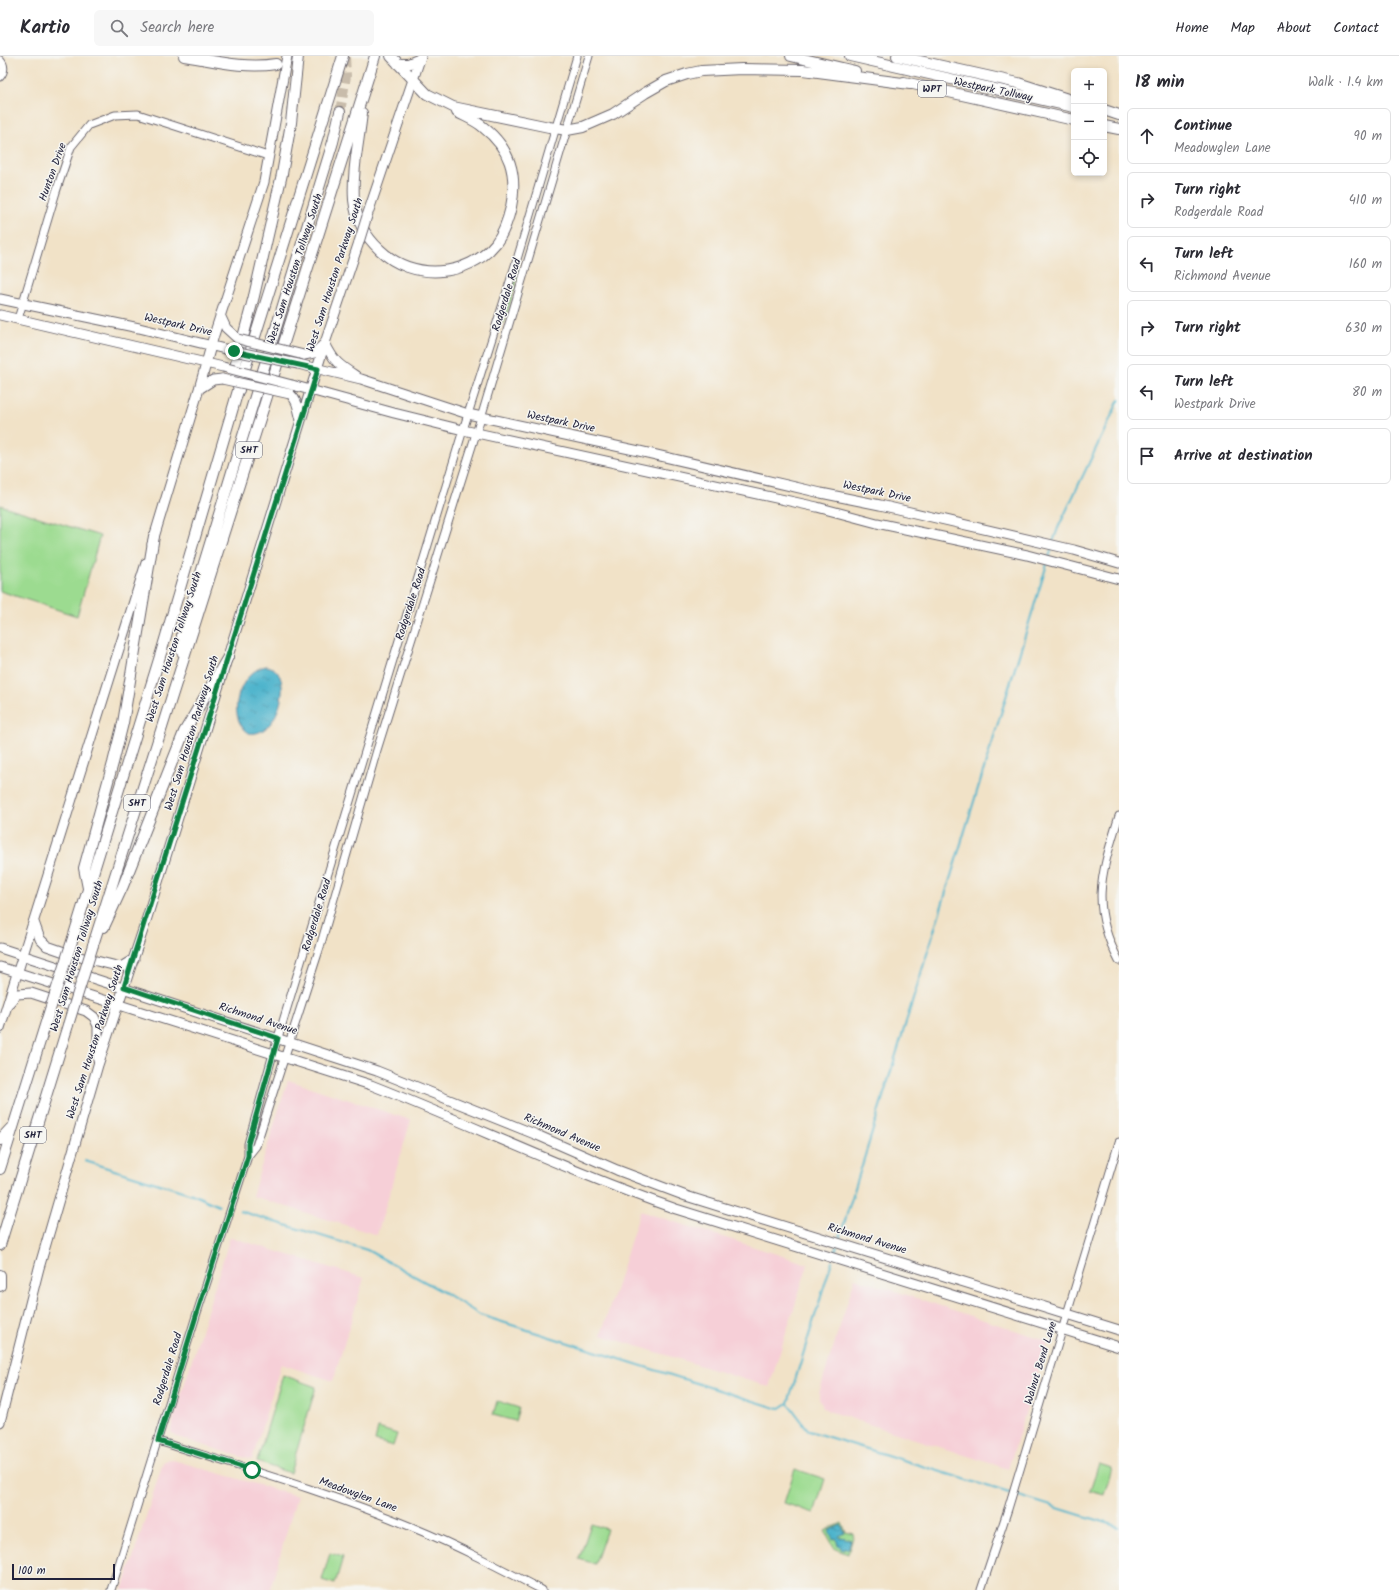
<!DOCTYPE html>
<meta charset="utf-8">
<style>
:root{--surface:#fff;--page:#f7f7f7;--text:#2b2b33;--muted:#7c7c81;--line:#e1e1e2}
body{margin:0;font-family:Kalam,sans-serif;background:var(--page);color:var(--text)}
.controls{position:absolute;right:12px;top:12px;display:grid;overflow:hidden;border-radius:6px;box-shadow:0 2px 6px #0003}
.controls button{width:36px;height:36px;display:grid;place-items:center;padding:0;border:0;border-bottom:1px solid var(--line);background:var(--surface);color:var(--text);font:20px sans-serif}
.scale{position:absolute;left:12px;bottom:10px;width:103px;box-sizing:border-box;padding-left:4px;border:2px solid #22223b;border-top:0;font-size:11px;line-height:14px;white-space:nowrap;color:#22223b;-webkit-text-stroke:3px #f6f6f2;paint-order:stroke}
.stop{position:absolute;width:12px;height:12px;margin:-9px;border:3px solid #0b8043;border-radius:50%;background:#fff}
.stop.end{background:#0b8043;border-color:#fff;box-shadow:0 1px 4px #0008}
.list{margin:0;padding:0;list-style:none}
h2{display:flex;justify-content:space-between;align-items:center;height:52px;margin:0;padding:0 16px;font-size:17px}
h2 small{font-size:13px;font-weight:400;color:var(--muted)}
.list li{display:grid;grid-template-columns:26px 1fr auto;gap:12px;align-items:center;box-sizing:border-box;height:56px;margin:0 8px 8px;padding:0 8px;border:1px solid var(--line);border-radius:6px}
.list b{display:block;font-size:15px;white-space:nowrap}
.list p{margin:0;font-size:13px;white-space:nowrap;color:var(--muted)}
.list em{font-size:13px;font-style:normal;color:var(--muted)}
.icon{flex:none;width:22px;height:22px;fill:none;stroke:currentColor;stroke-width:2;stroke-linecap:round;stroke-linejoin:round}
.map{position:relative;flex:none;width:1119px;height:1534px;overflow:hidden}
header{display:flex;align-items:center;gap:24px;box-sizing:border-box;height:56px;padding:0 20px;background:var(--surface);border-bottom:1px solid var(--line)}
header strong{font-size:19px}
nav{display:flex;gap:22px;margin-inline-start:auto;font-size:14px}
.search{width:280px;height:36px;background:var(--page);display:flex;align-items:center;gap:10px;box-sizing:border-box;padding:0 14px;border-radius:6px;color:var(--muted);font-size:15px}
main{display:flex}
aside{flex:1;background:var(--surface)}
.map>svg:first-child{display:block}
</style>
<header>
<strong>Kartio</strong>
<div class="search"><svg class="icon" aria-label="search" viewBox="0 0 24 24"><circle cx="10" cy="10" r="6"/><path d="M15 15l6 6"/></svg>Search here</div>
<nav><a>Home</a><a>Map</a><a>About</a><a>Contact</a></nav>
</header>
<main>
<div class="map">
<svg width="1119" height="1534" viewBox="0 0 1119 1534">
<defs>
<pattern id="water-ripples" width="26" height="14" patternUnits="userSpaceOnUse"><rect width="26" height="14" fill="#4eb4cc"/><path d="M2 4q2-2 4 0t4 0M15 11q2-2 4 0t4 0" fill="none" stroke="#4092a7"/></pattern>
</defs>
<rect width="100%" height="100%" fill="#f6f6f2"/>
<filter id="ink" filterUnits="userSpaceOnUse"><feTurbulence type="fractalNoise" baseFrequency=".025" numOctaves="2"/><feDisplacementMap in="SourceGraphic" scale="8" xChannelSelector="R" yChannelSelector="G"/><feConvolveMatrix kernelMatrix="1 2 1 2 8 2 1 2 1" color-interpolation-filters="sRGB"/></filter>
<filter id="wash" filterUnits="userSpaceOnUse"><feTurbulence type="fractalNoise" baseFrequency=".012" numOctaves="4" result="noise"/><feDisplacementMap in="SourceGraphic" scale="16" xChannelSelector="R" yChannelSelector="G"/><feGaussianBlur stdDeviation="0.9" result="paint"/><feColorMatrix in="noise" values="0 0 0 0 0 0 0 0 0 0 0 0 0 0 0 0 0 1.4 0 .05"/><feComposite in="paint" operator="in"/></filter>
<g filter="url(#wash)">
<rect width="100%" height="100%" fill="#f1e2c7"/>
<path fill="#f6cfd7" d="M288,1024L411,1064L377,1179L252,1140Z
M640,1155L808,1208L769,1331L601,1279Z
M230,1181L364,1222L333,1325L281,1308L252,1404L177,1381L171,1376V1372Z
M855,1222L1048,1285L1008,1413L828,1355L823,1351L819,1343V1337Z
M170,1403L297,1440L270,1534H123L163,1406Z"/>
<path fill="#9cdb90" stroke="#5f7e66" d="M518,211L520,212V215L504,268L502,267L504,253Z
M0,449L100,480L77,560L0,535Z
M283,1319L316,1331L290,1417L257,1406Z
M497,1345L519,1352L515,1365L493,1359Z
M378,1372L397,1378L393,1390L375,1385Z
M1099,1408L1112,1412L1104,1439L1090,1435Z
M795,1413L825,1423L814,1457L784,1447Z
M842,1467L846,1476L854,1478L848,1498L835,1493L825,1475Z
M591,1468L607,1473L595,1508L579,1503Z
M330,1497L343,1501L335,1528L322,1524Z"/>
<path fill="url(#water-ripples)" stroke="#386b84" d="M266,610C297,613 279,683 249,677C224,661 240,615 266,610Z
M841,1469L845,1477L839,1480L840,1482L842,1481L851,1484L848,1493L845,1492L844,1494L841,1493V1491L838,1490L836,1482L833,1483L829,1475Z"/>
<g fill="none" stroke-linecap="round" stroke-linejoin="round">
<path stroke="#4eb4cc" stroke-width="2" d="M1053,486L1058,472L1119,344
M1049,501L1052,492
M85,1105L192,1138L219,1150
M240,1155L367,1194L445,1237L480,1259L779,1353L788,1347L832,1205
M839,1184L1047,508
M834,1199L837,1190
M788,1347L809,1375L1119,1471"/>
</g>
</g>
<g filter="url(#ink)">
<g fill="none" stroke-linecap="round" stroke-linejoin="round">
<path stroke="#c8bcab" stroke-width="10" stroke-dasharray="10 5" stroke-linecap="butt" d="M340,56L346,20L345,0"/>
<defs>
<path id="minor" d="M0,4C5,9 5,15 0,21
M18,263L56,136L71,91L89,69L115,59L138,58L268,100
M1119,760C1102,816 1089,849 1119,905
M248,1100L256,1090L320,891L377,694L483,355L589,0
M158,1385C244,1412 331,1437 414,1472C458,1490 500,1512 542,1534
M111,1534L196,1260L248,1100V1088L273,998L463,374L518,200L577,0
M981,1534L1008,1453L1119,1086"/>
<path id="major" d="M367,160L421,0
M0,243L139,272L229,294
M0,259L223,311
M220,259L226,272L238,283
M304,299L314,297L325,287C334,306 339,309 356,320
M298,308L361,323L468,358L639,395L821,437L880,449L1074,494L1119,507
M292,329L394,357L463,374L817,451L877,467L1027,499L1119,523
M199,333L213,324L222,323
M290,338C298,344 298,354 301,364
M152,488L199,333L214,279L264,126L287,0
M34,866L40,883L47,890L76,900L121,911L134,903
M0,892L377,1015L537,1079L617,1114L686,1140L1119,1274
M0,911L371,1029C473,1069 572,1117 676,1153L1119,1291
M9,947L17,938L31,937L86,955L94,961L98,970V1004
M0,972L146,507
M0,1366L39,1212L98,1009L145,868L325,287L359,186"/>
<path id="highway" d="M184,0C215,5 245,13 276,8
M391,0L427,38L453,51L549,71L567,74L583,71L613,58L645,37L666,25L687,18L701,15L742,13L803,14L910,28
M791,0L855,15
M850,0L1074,51
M897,0L1018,27L1074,45
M398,8H408L420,3
M904,26L1074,64
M1104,54L1119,59
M362,57C359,85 352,115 354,144C356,164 366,181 380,194C412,225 468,222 496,187C504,176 508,164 511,151C518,118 510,92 483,71C475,64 466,61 457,56
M1104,70L1119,73
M239,334L234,315L254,240L282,118L291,67L298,0
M182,596V579L333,86L340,56
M88,832L84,812L113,707L123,667L154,480
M104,871L123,830L184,676L228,601
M73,882L161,597L237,338L343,0
M93,889L375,0
M0,1084L11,1072
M0,1113L47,963
M0,1189L68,969
M0,1219V1230"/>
</defs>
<use href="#minor" stroke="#6a656c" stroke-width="9"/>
<use href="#major" stroke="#6a656c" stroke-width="11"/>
<use href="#highway" stroke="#6a656c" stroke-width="12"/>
<use href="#minor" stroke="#fff" stroke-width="7"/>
<use href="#major" stroke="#fff" stroke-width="9"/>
<use href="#highway" stroke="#fff" stroke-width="10"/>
<defs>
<path id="major-bridge" d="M359,186L367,160
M238,283L304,299
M229,294L298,308
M223,311L292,329
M222,323L290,338"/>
<path id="highway-bridge" d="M47,963L73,882
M68,969L93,889"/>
</defs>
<use href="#major-bridge" stroke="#6a656c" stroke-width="11" stroke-linecap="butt"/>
<use href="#highway-bridge" stroke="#6a656c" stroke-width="12" stroke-linecap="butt"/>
<use href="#major-bridge" stroke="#fff" stroke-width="9"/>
<use href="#highway-bridge" stroke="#fff" stroke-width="10"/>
</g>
</g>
<g fill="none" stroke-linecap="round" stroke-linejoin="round" filter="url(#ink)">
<path stroke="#0b8043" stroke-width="5" d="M234,295L318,313L124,931L278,982L248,1088V1100L196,1260L158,1385L252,1414"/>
</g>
<g text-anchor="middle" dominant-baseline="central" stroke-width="3" stroke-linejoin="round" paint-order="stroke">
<g fill="#f6f6f2" stroke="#626272" stroke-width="1">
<rect x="918" y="25" width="28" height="16" rx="3"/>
<rect x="236" y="386" width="26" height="16" rx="3"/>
<rect x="124" y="739" width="26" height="16" rx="3"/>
<rect x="20" y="1071" width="26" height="16" rx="3"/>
</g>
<g font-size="10" font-weight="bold" fill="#22223b">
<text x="932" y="33">WPT</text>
<text x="249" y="394">SHT</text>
<text x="137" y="747">SHT</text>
<text x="33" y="1079">SHT</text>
</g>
<g font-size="11" fill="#22223b" stroke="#f6f6f2">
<text transform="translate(993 34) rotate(12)">Westpark Tollway</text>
<text transform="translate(53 116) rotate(-70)">Hunton Drive</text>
<text transform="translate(295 213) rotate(-72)">West Sam Houston Tollway South</text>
<text transform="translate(335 219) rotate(-72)">West Sam Houston Parkway South</text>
<text transform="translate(507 239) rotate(-73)">Rodgerdale Road</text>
<text transform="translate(178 269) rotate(13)">Westpark Drive</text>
<text transform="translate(561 366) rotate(12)">Westpark Drive</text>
<text transform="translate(877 436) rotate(12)">Westpark Drive</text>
<text transform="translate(411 548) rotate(-72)">Rodgerdale Road</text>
<text transform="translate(174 591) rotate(-72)">West Sam Houston Tollway South</text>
<text transform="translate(192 677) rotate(-73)">West Sam Houston Parkway South</text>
<text transform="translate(317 859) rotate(-73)">Rodgerdale Road</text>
<text transform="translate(77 900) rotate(-73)">West Sam Houston Tollway South</text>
<text transform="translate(258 963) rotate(18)">Richmond Avenue</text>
<text transform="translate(95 986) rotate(-72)">West Sam Houston Parkway South</text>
<text transform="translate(562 1077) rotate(23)">Richmond Avenue</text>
<text transform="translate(867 1183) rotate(17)">Richmond Avenue</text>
<text transform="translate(1041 1307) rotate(-73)">Walnut Bend Lane</text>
<text transform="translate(168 1313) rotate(-73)">Rodgerdale Road</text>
<text transform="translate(358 1439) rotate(20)">Meadowglen Lane</text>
</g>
</g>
</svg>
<div class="controls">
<button>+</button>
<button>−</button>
<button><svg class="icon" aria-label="locate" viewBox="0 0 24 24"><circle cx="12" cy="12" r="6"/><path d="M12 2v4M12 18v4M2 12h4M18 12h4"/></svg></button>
</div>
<div class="scale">100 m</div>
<div class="stop" style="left:252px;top:1414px"></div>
<div class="stop end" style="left:234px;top:295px"></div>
</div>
<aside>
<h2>18 min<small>Walk · 1.4 km</small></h2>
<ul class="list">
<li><svg class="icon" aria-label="ahead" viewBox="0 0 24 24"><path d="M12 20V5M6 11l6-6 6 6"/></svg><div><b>Continue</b><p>Meadowglen Lane</p></div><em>90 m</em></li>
<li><svg class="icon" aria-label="right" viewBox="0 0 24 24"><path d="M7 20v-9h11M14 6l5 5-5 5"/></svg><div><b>Turn right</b><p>Rodgerdale Road</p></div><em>410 m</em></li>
<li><svg class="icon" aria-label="left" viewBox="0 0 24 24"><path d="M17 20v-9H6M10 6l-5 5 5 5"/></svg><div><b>Turn left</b><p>Richmond Avenue</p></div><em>160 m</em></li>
<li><svg class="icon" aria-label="right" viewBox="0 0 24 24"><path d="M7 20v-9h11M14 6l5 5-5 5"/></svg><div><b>Turn right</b></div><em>630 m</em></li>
<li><svg class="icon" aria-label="left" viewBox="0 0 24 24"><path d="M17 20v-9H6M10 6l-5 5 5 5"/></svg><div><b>Turn left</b><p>Westpark Drive</p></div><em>80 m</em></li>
<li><svg class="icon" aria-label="arrive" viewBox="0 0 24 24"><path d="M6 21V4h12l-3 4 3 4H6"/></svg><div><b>Arrive at destination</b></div></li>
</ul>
</aside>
</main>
